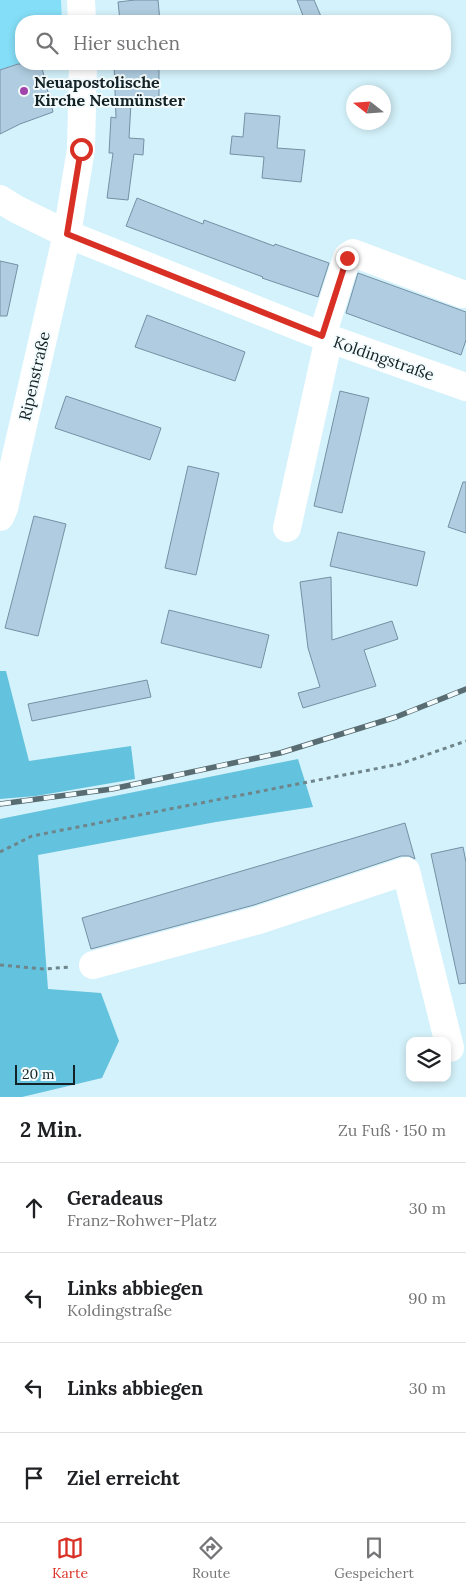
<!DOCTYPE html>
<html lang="de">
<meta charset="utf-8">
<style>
:root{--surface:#fff;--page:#f2f2f2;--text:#202124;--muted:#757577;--line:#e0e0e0;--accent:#d93025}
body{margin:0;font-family:Lora,serif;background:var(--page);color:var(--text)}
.controls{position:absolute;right:15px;bottom:15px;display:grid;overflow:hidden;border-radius:10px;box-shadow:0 2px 8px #0003}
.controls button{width:45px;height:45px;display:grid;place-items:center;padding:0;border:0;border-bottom:1px solid var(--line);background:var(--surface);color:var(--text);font:25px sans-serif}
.compass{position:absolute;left:346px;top:85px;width:45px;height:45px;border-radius:50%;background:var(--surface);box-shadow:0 2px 8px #0003;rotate:287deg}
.scale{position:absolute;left:15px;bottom:12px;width:60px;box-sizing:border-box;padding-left:5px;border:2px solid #132226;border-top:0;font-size:14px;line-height:18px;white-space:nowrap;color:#132226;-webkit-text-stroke:4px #f3fbfd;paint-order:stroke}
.stop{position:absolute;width:15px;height:15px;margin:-11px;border:4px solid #d93025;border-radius:50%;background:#fff}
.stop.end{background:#d93025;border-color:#fff;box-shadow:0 1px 5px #0008}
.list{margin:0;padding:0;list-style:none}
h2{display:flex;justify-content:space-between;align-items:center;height:65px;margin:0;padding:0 20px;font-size:21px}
h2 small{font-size:16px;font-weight:400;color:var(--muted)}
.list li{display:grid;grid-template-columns:32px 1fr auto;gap:15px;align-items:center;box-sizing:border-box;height:90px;padding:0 20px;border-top:1px solid var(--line)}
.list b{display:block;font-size:19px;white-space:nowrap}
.list p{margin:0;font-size:16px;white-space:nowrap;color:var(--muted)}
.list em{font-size:16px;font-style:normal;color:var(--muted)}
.icon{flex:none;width:28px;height:28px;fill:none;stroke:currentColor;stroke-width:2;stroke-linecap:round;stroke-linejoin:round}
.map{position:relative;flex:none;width:466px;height:1097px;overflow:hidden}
.search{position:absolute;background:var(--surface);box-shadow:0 2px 8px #0003;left:15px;right:15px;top:15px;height:55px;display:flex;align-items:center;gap:12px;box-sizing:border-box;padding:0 18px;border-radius:20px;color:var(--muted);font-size:19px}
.sheet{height:425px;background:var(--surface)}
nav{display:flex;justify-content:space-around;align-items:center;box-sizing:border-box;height:70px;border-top:1px solid var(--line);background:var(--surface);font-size:14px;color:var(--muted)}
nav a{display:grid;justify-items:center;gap:2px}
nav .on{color:var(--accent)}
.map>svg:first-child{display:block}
</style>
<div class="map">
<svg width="466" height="1097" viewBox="0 0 466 1097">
<rect width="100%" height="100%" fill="#d4f2fb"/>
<path fill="#85def7" d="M0,0H61L62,21H21V63L0,70Z"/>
<path fill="#63c2dd" d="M0,671H6L29,761L131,746L135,779L36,796L0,799Z
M298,759L313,807L216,822L38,855L48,989L101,993L119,1041L102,1078L22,1097H0V819Z"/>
<path fill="#afcce0" stroke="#7590a4" d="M135,0H158L160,21H120L118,2Z
M297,0H314L323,21H305Z
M18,64H41L53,112L20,124L0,134V70Z
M114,64H159V102L131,103L129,138L144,139L143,155L134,154L128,200L107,198L113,153H109L111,117L116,118Z
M245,113L280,116L277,148L305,150L301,182L262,178L264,157L230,154L232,136L243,137Z
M137,198L203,224L204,220L274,246L275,244L329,263L318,297L262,278L263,277L126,226Z
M0,261L18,265L7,316H0Z
M358,273L466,312V340L461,355L346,313Z
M147,315L245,352L235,381L135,347Z
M340,391L369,398L342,513L314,506Z
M66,396L161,428L150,460L55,428Z
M188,466L219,473L196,575L165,568Z
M463,482H466V533L448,527Z
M34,516L66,524L38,636L5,628Z
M338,532L425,552L417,586L330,566Z
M331,577L332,640L392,621L398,639L364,650L376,686L303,708L298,693L320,687L308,648L300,582Z
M169,610L269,635L261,668L161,643Z
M147,680L151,697L32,721L28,704Z
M405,823L415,859L409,856H401L254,905L91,949L82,918Z
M463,847L466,862V983L459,984L431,854Z"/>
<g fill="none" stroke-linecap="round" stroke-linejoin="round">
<path stroke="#6e858b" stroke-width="3" stroke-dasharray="4 4" stroke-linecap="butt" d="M0,852L32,836L400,764L466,741
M0,965L44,969L70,967"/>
<path stroke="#fff" stroke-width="28" d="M81,0L82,21
M0,199L16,209L67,234L322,336L466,387
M322,336L347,257L353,253L462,294
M0,517L4,508L67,234L81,149L83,64
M287,528L329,338
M93,965L259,920L406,871L450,1048"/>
<defs>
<path id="rail" d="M0,804L112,789L280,753L396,717L466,689"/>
</defs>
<use href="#rail" stroke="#586c72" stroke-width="5.5"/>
<use href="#rail" stroke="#f3fbfd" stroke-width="4" stroke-dasharray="11" stroke-linecap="butt"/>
</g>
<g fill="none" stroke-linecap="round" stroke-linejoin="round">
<path stroke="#d93025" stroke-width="6" d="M81,149L67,234L322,336L347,258"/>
</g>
<circle fill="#a242ab" stroke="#f3fbfd" stroke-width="2" cx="24" cy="91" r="5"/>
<g text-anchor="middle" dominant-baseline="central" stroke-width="4" stroke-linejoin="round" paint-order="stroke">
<g font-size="16" font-weight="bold" fill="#132226" stroke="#f3fbfd" text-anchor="start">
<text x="34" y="82">Neuapostolische<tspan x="34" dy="18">Kirche Neumünster</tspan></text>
</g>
<g font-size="16" fill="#132226" stroke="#f3fbfd">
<text transform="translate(384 358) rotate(19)">Koldingstraße</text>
<text transform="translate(34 376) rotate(-77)">Ripenstraße</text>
</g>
</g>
</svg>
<div class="controls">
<button><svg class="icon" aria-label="layers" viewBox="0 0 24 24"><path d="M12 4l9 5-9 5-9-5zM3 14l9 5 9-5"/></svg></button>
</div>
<svg class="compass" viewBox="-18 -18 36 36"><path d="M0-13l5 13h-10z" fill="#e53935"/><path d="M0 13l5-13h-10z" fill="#757577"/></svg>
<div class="scale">20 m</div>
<div class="stop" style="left:81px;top:149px"></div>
<div class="stop end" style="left:347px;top:258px"></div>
<div class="search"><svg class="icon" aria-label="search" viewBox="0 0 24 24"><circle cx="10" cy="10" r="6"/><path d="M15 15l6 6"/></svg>Hier suchen</div>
</div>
<section class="sheet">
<h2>2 Min.<small>Zu Fuß · 150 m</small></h2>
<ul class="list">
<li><svg class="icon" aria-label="ahead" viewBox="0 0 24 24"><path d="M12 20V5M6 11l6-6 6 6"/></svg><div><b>Geradeaus</b><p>Franz-Rohwer-Platz</p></div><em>30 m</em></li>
<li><svg class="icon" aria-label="left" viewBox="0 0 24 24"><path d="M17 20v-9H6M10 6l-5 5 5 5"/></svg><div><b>Links abbiegen</b><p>Koldingstraße</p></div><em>90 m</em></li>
<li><svg class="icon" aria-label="left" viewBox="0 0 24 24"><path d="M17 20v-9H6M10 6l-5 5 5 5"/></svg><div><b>Links abbiegen</b></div><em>30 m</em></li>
<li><svg class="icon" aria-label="arrive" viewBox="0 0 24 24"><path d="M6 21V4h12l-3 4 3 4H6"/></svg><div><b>Ziel erreicht</b></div></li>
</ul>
</section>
<nav>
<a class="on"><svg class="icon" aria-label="map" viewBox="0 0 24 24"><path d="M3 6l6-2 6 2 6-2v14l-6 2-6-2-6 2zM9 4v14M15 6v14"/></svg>Karte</a>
<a><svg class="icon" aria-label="directions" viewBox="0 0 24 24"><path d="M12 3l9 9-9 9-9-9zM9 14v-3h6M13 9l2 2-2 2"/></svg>Route</a>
<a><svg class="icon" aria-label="saved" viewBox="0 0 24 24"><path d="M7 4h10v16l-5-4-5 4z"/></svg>Gespeichert</a>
</nav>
